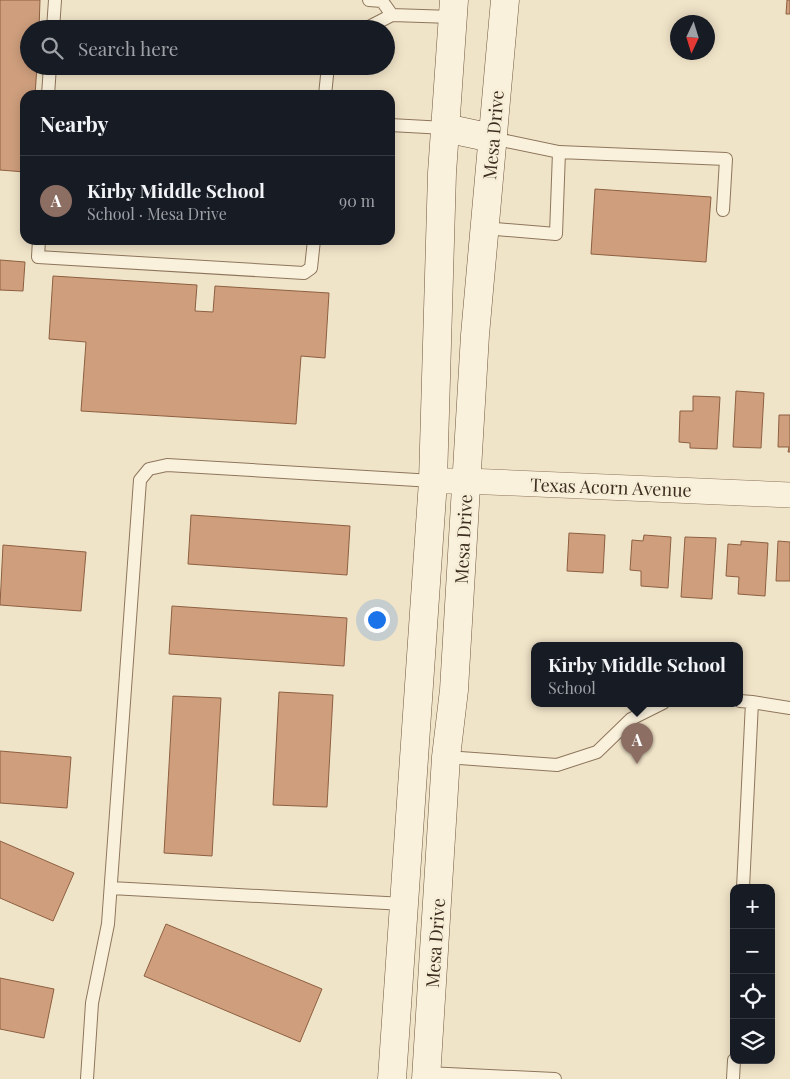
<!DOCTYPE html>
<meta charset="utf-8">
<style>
:root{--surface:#171b24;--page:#20242c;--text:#f1f3f6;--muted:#9ea1a6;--line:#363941;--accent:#0f766e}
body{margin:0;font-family:"Playfair Display",serif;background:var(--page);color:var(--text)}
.controls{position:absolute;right:15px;bottom:15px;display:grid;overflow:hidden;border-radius:10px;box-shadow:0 2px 12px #0003}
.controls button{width:45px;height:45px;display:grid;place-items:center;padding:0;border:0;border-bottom:1px solid var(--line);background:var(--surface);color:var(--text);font:25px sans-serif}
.compass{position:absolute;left:670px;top:15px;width:45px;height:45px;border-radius:50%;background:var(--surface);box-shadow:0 2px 12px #0003;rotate:184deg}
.you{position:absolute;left:376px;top:619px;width:18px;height:18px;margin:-12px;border:4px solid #fff;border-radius:50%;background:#1a73e8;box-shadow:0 0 0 8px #1a73e833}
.badge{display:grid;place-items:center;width:32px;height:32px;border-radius:50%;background:var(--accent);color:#fff;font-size:16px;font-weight:700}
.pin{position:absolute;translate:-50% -41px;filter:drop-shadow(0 1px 2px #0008)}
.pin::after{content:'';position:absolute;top:26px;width:18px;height:15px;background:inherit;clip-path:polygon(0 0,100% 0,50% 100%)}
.popup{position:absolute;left:531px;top:642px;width:212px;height:65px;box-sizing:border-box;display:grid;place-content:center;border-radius:10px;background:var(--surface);filter:drop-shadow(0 1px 4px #0005);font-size:16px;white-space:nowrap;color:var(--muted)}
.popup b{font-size:19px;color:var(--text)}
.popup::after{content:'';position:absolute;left:50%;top:100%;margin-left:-10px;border:10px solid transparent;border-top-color:var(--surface)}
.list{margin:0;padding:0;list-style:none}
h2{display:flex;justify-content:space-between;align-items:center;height:65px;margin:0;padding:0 20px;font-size:21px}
h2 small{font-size:16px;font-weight:400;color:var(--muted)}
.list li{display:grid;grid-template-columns:32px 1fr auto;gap:15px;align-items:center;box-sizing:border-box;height:90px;padding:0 20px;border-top:1px solid var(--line)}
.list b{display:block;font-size:19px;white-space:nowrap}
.list p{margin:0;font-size:16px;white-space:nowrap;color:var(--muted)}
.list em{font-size:16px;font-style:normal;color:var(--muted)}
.icon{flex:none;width:28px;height:28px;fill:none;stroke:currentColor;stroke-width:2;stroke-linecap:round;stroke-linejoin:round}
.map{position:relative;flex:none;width:790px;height:1079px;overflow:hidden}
.search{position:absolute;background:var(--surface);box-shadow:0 2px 12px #0003;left:20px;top:20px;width:375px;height:55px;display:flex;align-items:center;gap:12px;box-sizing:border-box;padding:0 18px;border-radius:28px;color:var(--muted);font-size:19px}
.panel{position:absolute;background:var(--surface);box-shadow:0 2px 12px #0003;left:20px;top:90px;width:375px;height:155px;border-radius:15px}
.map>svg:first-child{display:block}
</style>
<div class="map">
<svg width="790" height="1079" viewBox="0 0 790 1079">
<rect width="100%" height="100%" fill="#f0e4c8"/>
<path fill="#cf9f7d" stroke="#8d5f41" d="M0,0H40L39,29H29V66H37L35,95H25V172L0,170Z
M787,0H790V14H786Z
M595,189L711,197L706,262L591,254Z
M0,260L25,262L23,291L0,290Z
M53,276L197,285L195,311L213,312L215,286L329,293L325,358L301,356L296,424L81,411L86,342L49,339Z
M736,391L764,393L761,448L733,447Z
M693,396L720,397L717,449L690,448V443L679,442L680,411H693Z
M779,415H790V452H788L789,447H778Z
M191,515L350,526L347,575L188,564Z
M569,533L605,535L603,573L567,571Z
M644,535L671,537L668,588L641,586V571L630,570L632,540L643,541Z
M685,537L716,538L712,599L681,597Z
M741,541L768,543L765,596L738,594L739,577L726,576L728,544L741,545Z
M778,541L790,542V581H776Z
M3,545L86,552L81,611L0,605Z
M172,606L347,618L344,666L169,654Z
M279,692L333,695L327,807L273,805Z
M173,696L221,698L212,856L164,853Z
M0,751L71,757L67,808L0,803Z
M0,841L74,873L53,921L0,898Z
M166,924L322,989L300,1042L144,976Z
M0,978L54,989L44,1038L0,1029Z"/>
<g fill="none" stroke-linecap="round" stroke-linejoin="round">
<defs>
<path id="lane" d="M369,0L382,1L392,15
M53,29L55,0
M365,29L392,15L452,17
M48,95L50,66
M325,95L328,66
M390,125L445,128
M492,138L559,152L726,159L723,210
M484,228L556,234L559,152
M39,240L38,257L304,273L311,268L314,240
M740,701L752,702L743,888
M752,702L790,708
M446,757L557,765L597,752L631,719L663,703
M111,888L404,904
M427,1073L555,1079
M87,1079L92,1003L108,924L140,480L149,469L167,465L433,481
M733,1079L734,1060"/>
<path id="street" d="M433,481H467L790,495"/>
<path id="secondary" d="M445,128L492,138
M392,1079L433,481L442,173L454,0
M426,1079L446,757L454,690L475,335L505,0"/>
</defs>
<use href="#lane" stroke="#8d765c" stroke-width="14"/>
<use href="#street" stroke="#8d765c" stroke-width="26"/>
<use href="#secondary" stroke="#6f573f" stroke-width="29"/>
<use href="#lane" stroke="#faf1dc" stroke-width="12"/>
<use href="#street" stroke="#faf1dc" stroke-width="25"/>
<use href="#secondary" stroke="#faf1dc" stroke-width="28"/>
</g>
<g text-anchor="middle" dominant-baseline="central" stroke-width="5" stroke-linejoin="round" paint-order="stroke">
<g font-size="18" fill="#3d2e20" stroke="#f7eed8">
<text transform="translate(493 135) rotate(-85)">Mesa Drive</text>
<text transform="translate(611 487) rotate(2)">Texas Acorn Avenue</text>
<text transform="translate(463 539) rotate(-87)">Mesa Drive</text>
<text transform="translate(435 943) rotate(-86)">Mesa Drive</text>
</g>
</g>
</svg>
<div class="controls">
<button>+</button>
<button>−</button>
<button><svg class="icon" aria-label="locate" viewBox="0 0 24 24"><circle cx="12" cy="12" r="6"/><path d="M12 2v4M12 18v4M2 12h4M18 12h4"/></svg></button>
<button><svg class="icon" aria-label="layers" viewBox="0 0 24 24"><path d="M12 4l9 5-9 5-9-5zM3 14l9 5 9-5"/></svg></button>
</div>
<svg class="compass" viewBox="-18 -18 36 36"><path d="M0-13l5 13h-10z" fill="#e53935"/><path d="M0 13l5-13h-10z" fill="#9ea1a6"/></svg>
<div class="you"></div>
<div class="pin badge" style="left:637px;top:764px;background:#8d6e63">A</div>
<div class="popup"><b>Kirby Middle School</b>School</div>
<div class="search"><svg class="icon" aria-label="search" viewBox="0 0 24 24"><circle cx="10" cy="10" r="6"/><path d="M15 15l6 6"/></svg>Search here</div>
<section class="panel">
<h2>Nearby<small></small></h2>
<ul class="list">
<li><span class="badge" style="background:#8d6e63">A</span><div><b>Kirby Middle School</b><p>School · Mesa Drive</p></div><em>90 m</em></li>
</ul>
</section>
</div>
